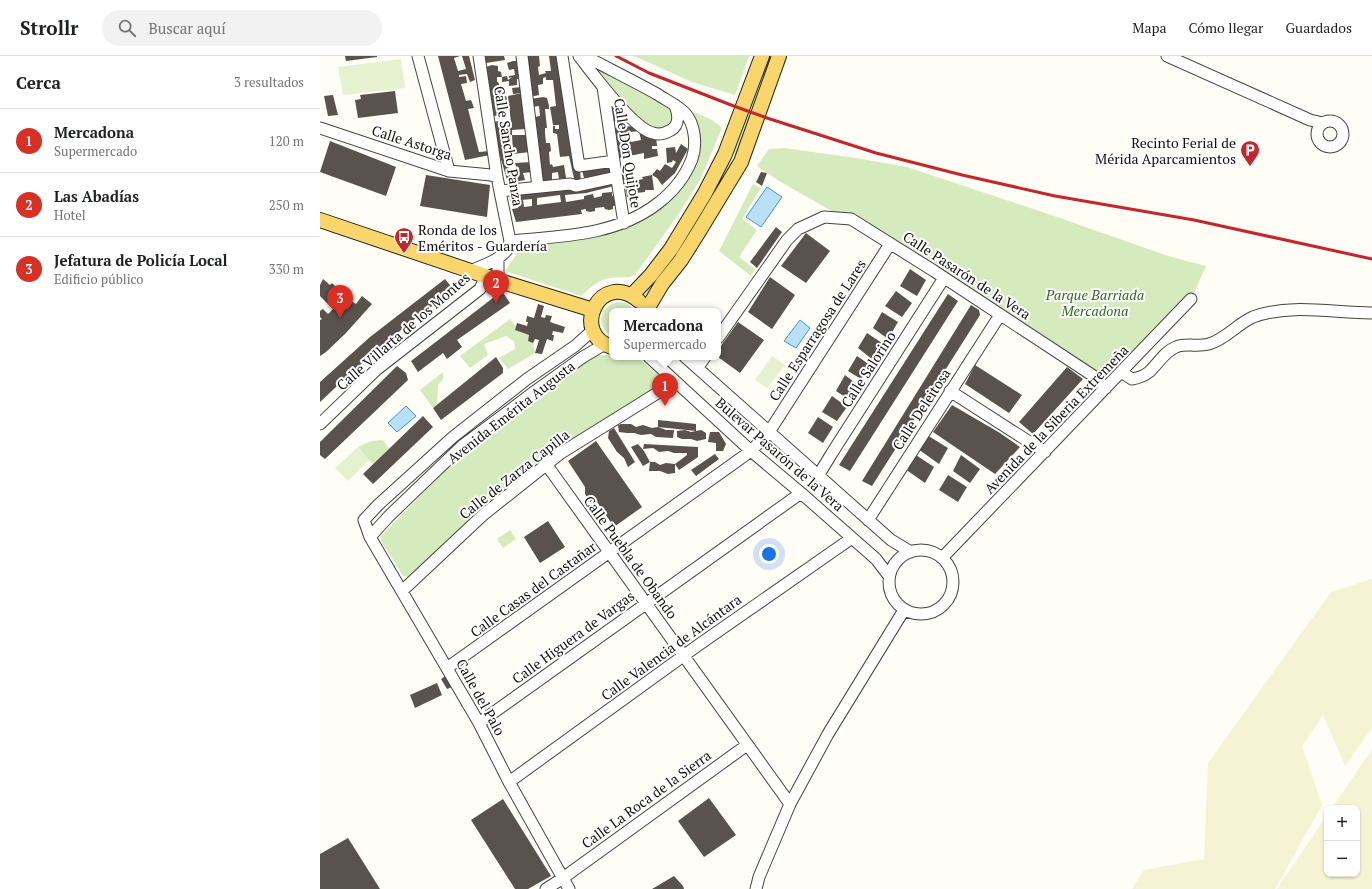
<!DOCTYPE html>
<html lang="es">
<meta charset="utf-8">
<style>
:root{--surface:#fff;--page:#f2f2f2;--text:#202124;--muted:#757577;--line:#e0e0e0;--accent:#d93025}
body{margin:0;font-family:"PT Serif",serif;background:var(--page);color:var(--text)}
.controls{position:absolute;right:12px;bottom:12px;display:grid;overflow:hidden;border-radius:8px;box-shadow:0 1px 3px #0004}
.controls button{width:36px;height:36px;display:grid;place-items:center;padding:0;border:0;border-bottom:1px solid var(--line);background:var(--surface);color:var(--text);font:20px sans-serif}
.you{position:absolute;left:449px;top:498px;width:14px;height:14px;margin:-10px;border:3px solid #fff;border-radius:50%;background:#1a73e8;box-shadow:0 0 0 6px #1a73e833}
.badge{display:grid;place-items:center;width:26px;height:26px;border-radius:50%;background:var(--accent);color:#fff;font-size:13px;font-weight:700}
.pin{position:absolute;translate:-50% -33px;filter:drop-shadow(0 1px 2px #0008)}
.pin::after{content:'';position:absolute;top:21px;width:14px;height:12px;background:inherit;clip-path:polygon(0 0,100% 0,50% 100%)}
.popup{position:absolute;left:289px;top:252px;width:112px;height:52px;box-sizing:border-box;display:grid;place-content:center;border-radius:8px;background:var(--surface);filter:drop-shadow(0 1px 3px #0005);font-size:13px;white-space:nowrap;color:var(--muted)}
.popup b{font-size:15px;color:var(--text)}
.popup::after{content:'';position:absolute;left:50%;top:100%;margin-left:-8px;border:8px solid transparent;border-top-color:var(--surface)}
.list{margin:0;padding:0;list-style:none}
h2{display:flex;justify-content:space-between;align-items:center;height:52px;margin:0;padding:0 16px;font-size:17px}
h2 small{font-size:13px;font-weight:400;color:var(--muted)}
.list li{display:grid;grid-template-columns:26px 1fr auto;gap:12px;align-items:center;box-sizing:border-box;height:64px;padding:0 16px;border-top:1px solid var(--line)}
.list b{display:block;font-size:15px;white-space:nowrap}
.list p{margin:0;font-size:13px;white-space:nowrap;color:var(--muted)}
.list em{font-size:13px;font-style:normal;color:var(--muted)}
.icon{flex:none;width:22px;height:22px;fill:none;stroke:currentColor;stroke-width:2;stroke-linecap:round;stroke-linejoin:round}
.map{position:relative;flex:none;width:1052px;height:833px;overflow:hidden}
header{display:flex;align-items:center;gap:24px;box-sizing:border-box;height:56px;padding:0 20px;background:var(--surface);border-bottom:1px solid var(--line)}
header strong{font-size:19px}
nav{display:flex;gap:22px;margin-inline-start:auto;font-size:14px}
.search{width:280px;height:36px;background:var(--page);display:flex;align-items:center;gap:10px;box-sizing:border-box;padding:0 14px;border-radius:22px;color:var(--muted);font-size:15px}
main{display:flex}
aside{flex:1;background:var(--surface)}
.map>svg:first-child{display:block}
</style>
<header>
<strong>Strollr</strong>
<div class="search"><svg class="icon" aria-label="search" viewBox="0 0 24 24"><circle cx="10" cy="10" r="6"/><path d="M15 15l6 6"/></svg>Buscar aquí</div>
<nav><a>Mapa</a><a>Cómo llegar</a><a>Guardados</a></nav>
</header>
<main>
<aside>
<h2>Cerca<small>3 resultados</small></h2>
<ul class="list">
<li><span class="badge">1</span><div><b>Mercadona</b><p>Supermercado</p></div><em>120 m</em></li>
<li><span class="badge">2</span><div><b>Las Abadías</b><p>Hotel</p></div><em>250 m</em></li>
<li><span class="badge">3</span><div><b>Jefatura de Policía Local</b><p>Edificio público</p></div><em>330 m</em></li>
</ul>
</aside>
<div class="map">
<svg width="1052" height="833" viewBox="0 0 1052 833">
<rect width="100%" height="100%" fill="#fffdf5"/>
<path fill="#f6f3d4" d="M1052,523V672L1025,710L1003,659L982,690L1002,749L955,833H812L824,814L884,803L888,707L1011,536Z
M1052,693V833H957L1007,759V818H1037V752H1012Z"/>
<path fill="#d5ebbd" d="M314,0H429L415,39L372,26Z
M447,0H453L417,99L411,97Z
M278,12L348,48L354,56L352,66L345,74H332L309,54L276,14Z
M374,56L392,64L401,71V74L380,124L360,156L315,219C307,223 299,220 290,222C278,224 270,232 261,240L185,215L203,189L260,183L295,176L324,163L336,155L365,124L375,65Z
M464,92L536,102L587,111L740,162L848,200L886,210L871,243L786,332L570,188L459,125L437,110L449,93Z
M408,104L414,107C387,152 360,198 326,239H324L323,237Z
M433,128L441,132L422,163L437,174L419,201L435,213L431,220L399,195Z
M297,246C305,246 310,248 314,255H292V280C275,271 279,251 297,246Z
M190,263L196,270L195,274L209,279L208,285L213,287L215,297L188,313L179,302L195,293L194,285L186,280L164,288L168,299L150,312L140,300Z
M275,299H292V301H317L341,321L342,327L247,387L165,451L133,479L93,518L88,521L83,520L61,485V480C87,454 112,427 139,402C180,363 229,331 275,299Z
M123,316V323L118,329L117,348L113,352L100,334Z
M63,384L69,393L53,409L38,391L51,385Z
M190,474L196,483L183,492L177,483Z"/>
<path fill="#e6f2cf" d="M81,3L85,32L23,39L18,11Z
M452,300L465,309L447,332L435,324Z
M38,391L49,404L28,425L15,412Z"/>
<path fill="#b9e0f7" stroke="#3f96cf" d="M447,131L462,141L441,171L426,161Z
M480,264L490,272L476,292L464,285Z
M86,350L96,360L77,376L68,367Z"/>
<path fill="#5a524d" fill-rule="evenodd" d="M25,0H57V1L26,5Z
M118,0H140L134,2L138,15L146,13L142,0H149L155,24L150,26L147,18L139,19V21L146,20L147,27L141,28L146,45L151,44L154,52L148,53L159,96L169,95L170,99L145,104Z
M165,0H184L185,4L166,7Z
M206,0H219L220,10L218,11L219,19L226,17L225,15H231L229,0H238L260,113L261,126L255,127L249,100L240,101L237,78L233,77V70H235V73H239V69H243H233L230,51L236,50L233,24H226V21L223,22V28L218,29L219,39L210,41Z
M193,5H198L201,23H197V29L189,30V25L182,26V21L187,20L188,24L192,21L189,22V20L195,19L194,13L189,14L187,7Z
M172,9L178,10V15L181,16L182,21H177V26H178L181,32L183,41L186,40L187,44L185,46V50H182V52L180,53L181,59L174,60L166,11Z
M201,31L202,37L193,38L192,32Z
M75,35L78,57L38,62L35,44L41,43L40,39Z
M202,37L206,73L192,74V79L187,80L188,91L193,107L188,108L189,117L197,114L195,107L211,106L212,116L203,117L205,124L188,127L180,100L173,66L179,65V67L191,66L188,40Z
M13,39L18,59L8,60L4,40Z
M223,41L227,42L229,50V53H225L227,72H225V77L226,87H230L231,95L229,96L230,109L232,108L233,111L244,109L246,122L239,123L238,116L232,117V125L222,127L214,61L220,60L219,50L212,51L211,43Z
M289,48H293L305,64L293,66Z
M313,70L336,80L337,90H332V93H337L338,100L324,103V97L299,102L294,72ZM319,75L321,84L311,86V82L303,83L302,77Z
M192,79H207L210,96L193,98Z
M10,85L76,111L66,140L0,116Z
M361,88L368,93L355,117L342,129L337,122L332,119L337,113L340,115L345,108L352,112L356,106L353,104L352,106L347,107L346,92L355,91L356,97Z
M290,109L292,121L265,126L262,114Z
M311,116L312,120L302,125L300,118Z
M441,116L447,117L442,130L436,126Z
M106,119L170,129L167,161L100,150Z
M332,119L334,134H325V136L316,137V139L307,141L304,127L323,123L322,121Z
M293,122L294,130L266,137L245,139L246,146L264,143V140L273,138L274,142L282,140V137L292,136V140L297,139L299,149L293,150V153L289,154L285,153L284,151L275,152V155L270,156L266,155V153L261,154L262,158L196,166L192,153L198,152V145L203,144L204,151L212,150V143L190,145L189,136ZM240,139L241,146L217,149V142Z
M456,171L462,176L437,212L430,206Z
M486,177L510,195L486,227L461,210Z
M590,213L606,224L597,240L580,230Z
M450,221L475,239L452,273L428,256Z
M3,223L10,229L12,227L28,243L36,248L42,240L52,248L25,278L6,296L0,300V264L2,263L0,261V255L3,253L8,258L13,253L0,240V229Z
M125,223L134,234L96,262L59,292L31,317L0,346V326L50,281Z
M182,235L190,247L137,284L142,291L127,303L123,297L98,316L91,305Z
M576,235L592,247L582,261L565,250Z
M628,238L638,245L530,415L519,409Z
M218,248L224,250L221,261L225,262L226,259L232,260L230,266L245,271L243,277L233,275L232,279H234L233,285L227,283L222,298L215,297L219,284L215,283L213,287L208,285L209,279L195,274L197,267L207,270L208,266H206L207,260L214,262Z
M651,249L659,254L660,259L552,430L542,425Z
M562,256L578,266L568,283L553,272Z
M418,266L444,284L420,317L398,301V294Z
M547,277L565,289L553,304L538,292Z
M537,300L550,309L541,323L528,315Z
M176,301L183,312V317L121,364L113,352Z
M655,309L702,339L689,357L645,328Z
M77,310L86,317L88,324L5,403L0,399V386Z
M747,311L763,323L713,378L699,366Z
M525,319L539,330L530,344L516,335Z
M512,340L527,351L517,365L502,356Z
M632,349L680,377L700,391L675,418L613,376Z
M103,360L113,371L53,428L43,418Z
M498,361L513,371L503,387L488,377Z
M338,364L376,368V375L338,371L346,374H354L353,382L336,381L331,378L321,379L314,377H307L299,376L298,369L301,368H311L316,371L323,369L332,372L338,371Z
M294,372L315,406L308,411L304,402L297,396L288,382L289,375Z
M365,374L371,376L381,374L386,377V383L377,385L371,383H362L357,381V375Z
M390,376H399L406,388L403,395H396V387L388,386Z
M607,379L628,392L619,408L598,393Z
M276,385L322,451L294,471L275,443L270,446L265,438V431L248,405Z
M318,388L324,395L330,406H335L340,409L346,407L355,408V417L348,418L340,415H329L330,406L323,410L311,391Z
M324,388L378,391V401L359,414L355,408L367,399V397H354L348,395L339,396L333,392L323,393Z
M395,398L399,403L376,420L371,414Z
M596,399L614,411L605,427L585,413Z
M641,399L660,413L650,427L633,415Z
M628,419L647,431L638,446L619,434Z
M228,465L245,491L220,507L204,481Z
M127,619L132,631L127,633L121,623Z
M117,627L122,639L95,652L90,639Z
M389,742L416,779L384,801L358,765Z
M183,743L231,820L208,833H195L151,764Z
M28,782L45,809L60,833H0V798Z
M354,820L363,830L364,833H332Z"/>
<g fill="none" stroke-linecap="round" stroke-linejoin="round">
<defs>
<path id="minor" d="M98,0L129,115
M202,0L218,131
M242,0L259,110L294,105
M259,0C273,18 313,73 333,77C339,79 346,77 351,74C360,69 358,57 355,49
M847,0L990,64L1003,67
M283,31L294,105L304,167
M997 78a13 13 0 1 1 26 0a13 13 0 1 1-26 0Z
M0,72L129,115L171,119L177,121
M180,135L250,128L256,130L293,122
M190,185C241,180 295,180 337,148C353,136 365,121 372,103C377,89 375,68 365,57C357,49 346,44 337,38C314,25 289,13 265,0
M178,202V224
M150,215C162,210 178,205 187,194C189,192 189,188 190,185L177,121L159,0
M398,282L467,184L478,173L504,161L531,163L614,215L772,319L786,332
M329,301L431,395L481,437L556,503L569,520
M365,301L571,484L591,496
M378,311L385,301
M801,316L812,323C818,322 824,320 829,316C837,309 845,295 856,291C866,287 878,291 889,288C906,283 917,268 933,261C971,247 1013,257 1052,257
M630,335L725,396
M0,368L56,314L160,233L166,220
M226,408L470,748
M498,420L512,397L624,222
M548,464L680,259
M50,481L69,460L142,390L214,336L263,301L285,288
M569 526a32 32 0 1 1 64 0a32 32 0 1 1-64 0Z
M622,502L871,243
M82,535L163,459L241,397L355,326
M127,612L431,395L449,376L570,188
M159,667L481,437
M189,726L377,590L532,482
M226,833L243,822L427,689
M249,833L189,726L159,667L50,481L44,464L58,449L133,381L207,323L255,290L273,274
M436,833L439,821L470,748L508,678L584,554"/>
<path id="major" d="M0,164L186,227L273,254
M312,239L331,219L351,193L385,137L405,98L442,0
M326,255L342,228L361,204L378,177L421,106L459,0
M292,291C249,278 280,212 319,245"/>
</defs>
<use href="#minor" stroke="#444" stroke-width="13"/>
<use href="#major" stroke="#222" stroke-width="16"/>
<use href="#minor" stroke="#fff" stroke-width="11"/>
<use href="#major" stroke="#f9d66b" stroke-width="14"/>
<path stroke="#c4262e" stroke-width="3" d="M296,0L329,17L411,49L450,63L556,97L642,119L735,140L874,164L1052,203"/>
</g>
<defs>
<symbol id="parking-pin" viewBox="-11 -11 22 30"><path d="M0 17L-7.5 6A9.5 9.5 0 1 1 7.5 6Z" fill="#c4262e" stroke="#fff"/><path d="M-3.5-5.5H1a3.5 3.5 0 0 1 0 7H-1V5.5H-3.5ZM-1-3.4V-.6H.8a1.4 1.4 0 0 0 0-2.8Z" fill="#fff"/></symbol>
<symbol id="bus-pin" viewBox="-11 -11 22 30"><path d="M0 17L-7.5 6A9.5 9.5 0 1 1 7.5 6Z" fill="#c4262e" stroke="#fff"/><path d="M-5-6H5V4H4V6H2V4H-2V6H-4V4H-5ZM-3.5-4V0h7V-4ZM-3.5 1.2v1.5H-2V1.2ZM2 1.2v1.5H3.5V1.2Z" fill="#fff"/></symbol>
</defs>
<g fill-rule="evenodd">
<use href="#parking-pin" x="919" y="83" width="22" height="30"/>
<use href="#bus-pin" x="73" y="170" width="22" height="30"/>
</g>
<g text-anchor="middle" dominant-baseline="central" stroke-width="4" stroke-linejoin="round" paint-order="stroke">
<g font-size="14" fill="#111" stroke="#fff">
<text transform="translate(92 86) rotate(18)">Calle Astorga</text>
<text transform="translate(189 90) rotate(81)">Calle Sancho Panza</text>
<text transform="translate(308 97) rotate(81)">Calle Don Quijote</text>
<text transform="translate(647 219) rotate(33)">Calle Pasarón de la Vera</text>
<text transform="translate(497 274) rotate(-57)">Calle Esparragosa de Lares</text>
<text transform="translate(83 275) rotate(-41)">Calle Villarta de los Montes</text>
<text transform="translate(548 313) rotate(-57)">Calle Salorino</text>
<text transform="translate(601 353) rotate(-57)">Calle Deleitosa</text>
<text transform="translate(191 356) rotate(-38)">Avenida Emérita Augusta</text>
<text transform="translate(736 363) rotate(-46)">Avenida de la Siberia Extremeña</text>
<text transform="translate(460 398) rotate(41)">Bulevar Pasarón de la Vera</text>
<text transform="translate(194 418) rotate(-38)">Calle de Zarza Capilla</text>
<text transform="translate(311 501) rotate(54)">Calle Puebla de Obando</text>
<text transform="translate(213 533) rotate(-36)">Calle Casas del Castañar</text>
<text transform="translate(253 581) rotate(-36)">Calle Higuera de Vargas</text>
<text transform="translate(351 591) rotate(-36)">Calle Valencia de Alcántara</text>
<text transform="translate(161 641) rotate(61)">Calle del Palo</text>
<text transform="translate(326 743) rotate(-36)">Calle La Roca de la Sierra</text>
</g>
<g font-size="14" fill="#111" stroke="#fff" text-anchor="end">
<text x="916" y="86">Recinto Ferial de<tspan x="916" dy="16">Mérida Aparcamientos</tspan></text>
<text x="98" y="173" text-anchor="start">Ronda de los<tspan x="98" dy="16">Eméritos - Guardería</tspan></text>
</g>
<g font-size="14" font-style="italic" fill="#2f6b1f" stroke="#fff">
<text x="775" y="238">Parque Barriada<tspan x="775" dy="16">Mercadona</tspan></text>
</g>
</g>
</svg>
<div class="controls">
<button>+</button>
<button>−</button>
</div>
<div class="you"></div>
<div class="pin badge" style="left:345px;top:350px">1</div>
<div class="popup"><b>Mercadona</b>Supermercado</div>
<div class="pin badge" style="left:176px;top:247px">2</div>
<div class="pin badge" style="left:20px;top:262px">3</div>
</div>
</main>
